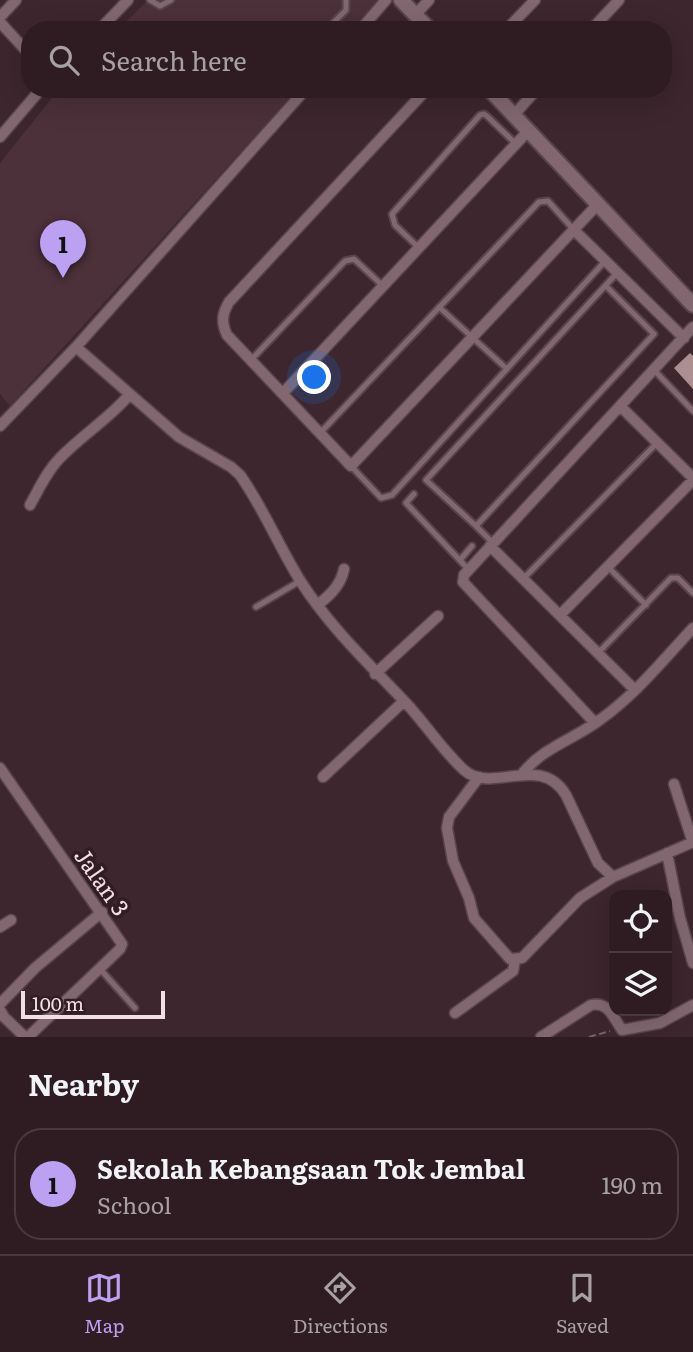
<!DOCTYPE html>
<style>
:root{--surface:#2e1c22;--page:#3a292f;--text:#f1f3f6;--muted:#a7a1a5;--line:#493a40;--accent:#bca0f2}
body{margin:0;font-family:Literata,serif;background:var(--page);color:var(--text)}
.controls{position:absolute;right:21px;bottom:21px;display:grid;overflow:hidden;border-radius:14px;box-shadow:0 7px 28px #0002}
.controls button{width:63px;height:63px;display:grid;place-items:center;padding:0;border:0;border-bottom:2px solid var(--line);background:var(--surface);color:var(--text);font:35px sans-serif}
.scale{position:absolute;left:21px;bottom:18px;width:144px;box-sizing:border-box;padding-left:7px;border:4px solid #f0e0e5;border-top:0;font-size:19px;line-height:24px;white-space:nowrap;color:#f0e0e5;-webkit-text-stroke:5px #321d24;paint-order:stroke}
.you{position:absolute;left:315px;top:378px;width:24px;height:24px;margin:-18px;border:5px solid #fff;border-radius:50%;background:#1a73e8;box-shadow:0 0 0 10px #1a73e833}
.badge{display:grid;place-items:center;width:46px;height:46px;border-radius:50%;background:var(--accent);color:#111;font-size:23px;font-weight:700}
.pin{position:absolute;translate:-50% -58px;filter:drop-shadow(0 2px 4px #0008)}
.pin::after{content:'';position:absolute;top:37px;width:24px;height:21px;background:inherit;clip-path:polygon(0 0,100% 0,50% 100%)}
.list{margin:0;padding:0;list-style:none}
h2{display:flex;justify-content:space-between;align-items:center;height:91px;margin:0;padding:0 28px;font-size:30px}
h2 small{font-size:23px;font-weight:400;color:var(--muted)}
.list li{display:grid;grid-template-columns:46px 1fr auto;gap:21px;align-items:center;box-sizing:border-box;height:112px;margin:0 14px 14px;padding:0 14px;border:2px solid var(--line);border-radius:28px}
.list b{display:block;font-size:26px;white-space:nowrap}
.list p{margin:0;font-size:23px;white-space:nowrap;color:var(--muted)}
.list em{font-size:23px;font-style:normal;color:var(--muted)}
.icon{flex:none;width:38px;height:38px;fill:none;stroke:currentColor;stroke-width:2;stroke-linecap:round;stroke-linejoin:round}
.map{position:relative;flex:none;width:693px;height:1037px;overflow:hidden}
.search{position:absolute;background:var(--surface);box-shadow:0 7px 28px #0002;left:21px;right:21px;top:21px;height:77px;display:flex;align-items:center;gap:18px;box-sizing:border-box;padding:0 24px;border-radius:28px;color:var(--muted);font-size:26px}
.sheet{height:217px;background:var(--surface)}
nav{display:flex;justify-content:space-around;align-items:center;box-sizing:border-box;height:98px;border-top:2px solid var(--line);background:var(--surface);font-size:19px;color:var(--muted)}
nav a{display:grid;justify-items:center;gap:4px}
nav .on{color:var(--accent)}
.map>svg:first-child{display:block}
</style>
<div class="map">
<svg width="693" height="1037" viewBox="0 0 693 1037">
<rect width="100%" height="100%" fill="#3d262e"/>
<path fill="#4c303a" d="M148,0H377L378,1L352,30H118Z
M59,89H298L10,406L0,394V163Z"/>
<path fill="#ad8f91" d="M690,353L693,356V389L674,368Z"/>
<g fill="none" stroke-linecap="round" stroke-linejoin="round">
<defs>
<path id="lane" d="M150,0L160,6L171,0
M326,30L346,10V0
M419,248L395,225L392,214L480,115L484,114L487,116L516,144
M606,286L654,334L476,526L426,480L617,273
M439,307L507,369
M251,360L345,261L354,259L383,286
M654,370L693,411
M320,433L539,202L548,201L574,230
M351,466L381,498L392,495L606,260
M414,494L406,503L469,570
M476,526L493,543
M460,560L472,546
M608,567L646,605
M523,579L657,443
M256,607L300,581
M598,653L671,578H678L693,593
M100,969L135,1008"/>
<path id="street" d="M415,15L429,0
M0,17L16,0
M0,22L30,55
M99,30L128,0
M360,30L386,0
M506,30L535,0
M591,30L619,0
M427,89L229,302C222,314 221,322 227,335L351,466L598,204
M514,115L537,89
M0,137L41,89
M574,230L684,338
M76,347L179,437L231,467L240,475C264,509 279,547 301,582C330,627 368,663 405,702C425,723 442,750 464,770C492,795 540,752 566,795L598,863L613,877L693,842
M283,393L529,130
M620,406L693,478
M0,426L76,347L306,89
M30,505C39,489 47,471 60,458C82,435 110,418 130,394
M490,546L635,690
M317,605C330,596 341,585 344,569
M560,615L693,480
M375,674L438,616
M595,723L463,582L464,575L693,327
M0,768L122,944L120,949L28,1037
M522,774C543,747 575,739 601,719C636,694 664,659 693,628
M323,777L404,701
M479,777L449,817L447,828L453,861L469,898L474,918L510,959L522,958L580,898L613,877
M674,784L693,843
M667,853L680,918L693,963
M0,927L11,920
M0,1004L35,968L102,912
M0,1010L4,1017L25,1037
M455,1013L513,971L515,960
M541,1037L591,1005C608,1001 613,1017 622,1030L660,1023L693,1005"/>
<path id="secondary" d="M401,0L430,30
M489,89L693,305"/>
</defs>
<use href="#lane" stroke="#58454c" stroke-width="9"/>
<use href="#street" stroke="#58454c" stroke-width="13"/>
<use href="#secondary" stroke="#58454c" stroke-width="18"/>
<path stroke="#77636a" stroke-width="2" stroke-dasharray="7 3.5" stroke-linecap="butt" d="M589,1037L610,1031"/>
<use href="#lane" stroke="#826770" stroke-width="5"/>
<use href="#street" stroke="#826770" stroke-width="10"/>
<use href="#secondary" stroke="#826770" stroke-width="14"/>
</g>
<g text-anchor="middle" dominant-baseline="central" stroke-width="7" stroke-linejoin="round" paint-order="stroke">
<g font-size="23" fill="#f0e0e5" stroke="#321d24">
<text transform="translate(103 881) rotate(55)">Jalan 3</text>
</g>
</g>
</svg>
<div class="controls">
<button><svg class="icon" aria-label="locate" viewBox="0 0 24 24"><circle cx="12" cy="12" r="6"/><path d="M12 2v4M12 18v4M2 12h4M18 12h4"/></svg></button>
<button><svg class="icon" aria-label="layers" viewBox="0 0 24 24"><path d="M12 4l9 5-9 5-9-5zM3 14l9 5 9-5"/></svg></button>
</div>
<div class="scale">100 m</div>
<div class="you"></div>
<div class="pin badge" style="left:63px;top:278px">1</div>
<div class="search"><svg class="icon" aria-label="search" viewBox="0 0 24 24"><circle cx="10" cy="10" r="6"/><path d="M15 15l6 6"/></svg>Search here</div>
</div>
<section class="sheet">
<h2>Nearby<small></small></h2>
<ul class="list">
<li><span class="badge">1</span><div><b>Sekolah Kebangsaan Tok Jembal</b><p>School</p></div><em>190 m</em></li>
</ul>
</section>
<nav>
<a class="on"><svg class="icon" aria-label="map" viewBox="0 0 24 24"><path d="M3 6l6-2 6 2 6-2v14l-6 2-6-2-6 2zM9 4v14M15 6v14"/></svg>Map</a>
<a><svg class="icon" aria-label="directions" viewBox="0 0 24 24"><path d="M12 3l9 9-9 9-9-9zM9 14v-3h6M13 9l2 2-2 2"/></svg>Directions</a>
<a><svg class="icon" aria-label="saved" viewBox="0 0 24 24"><path d="M7 4h10v16l-5-4-5 4z"/></svg>Saved</a>
</nav>
